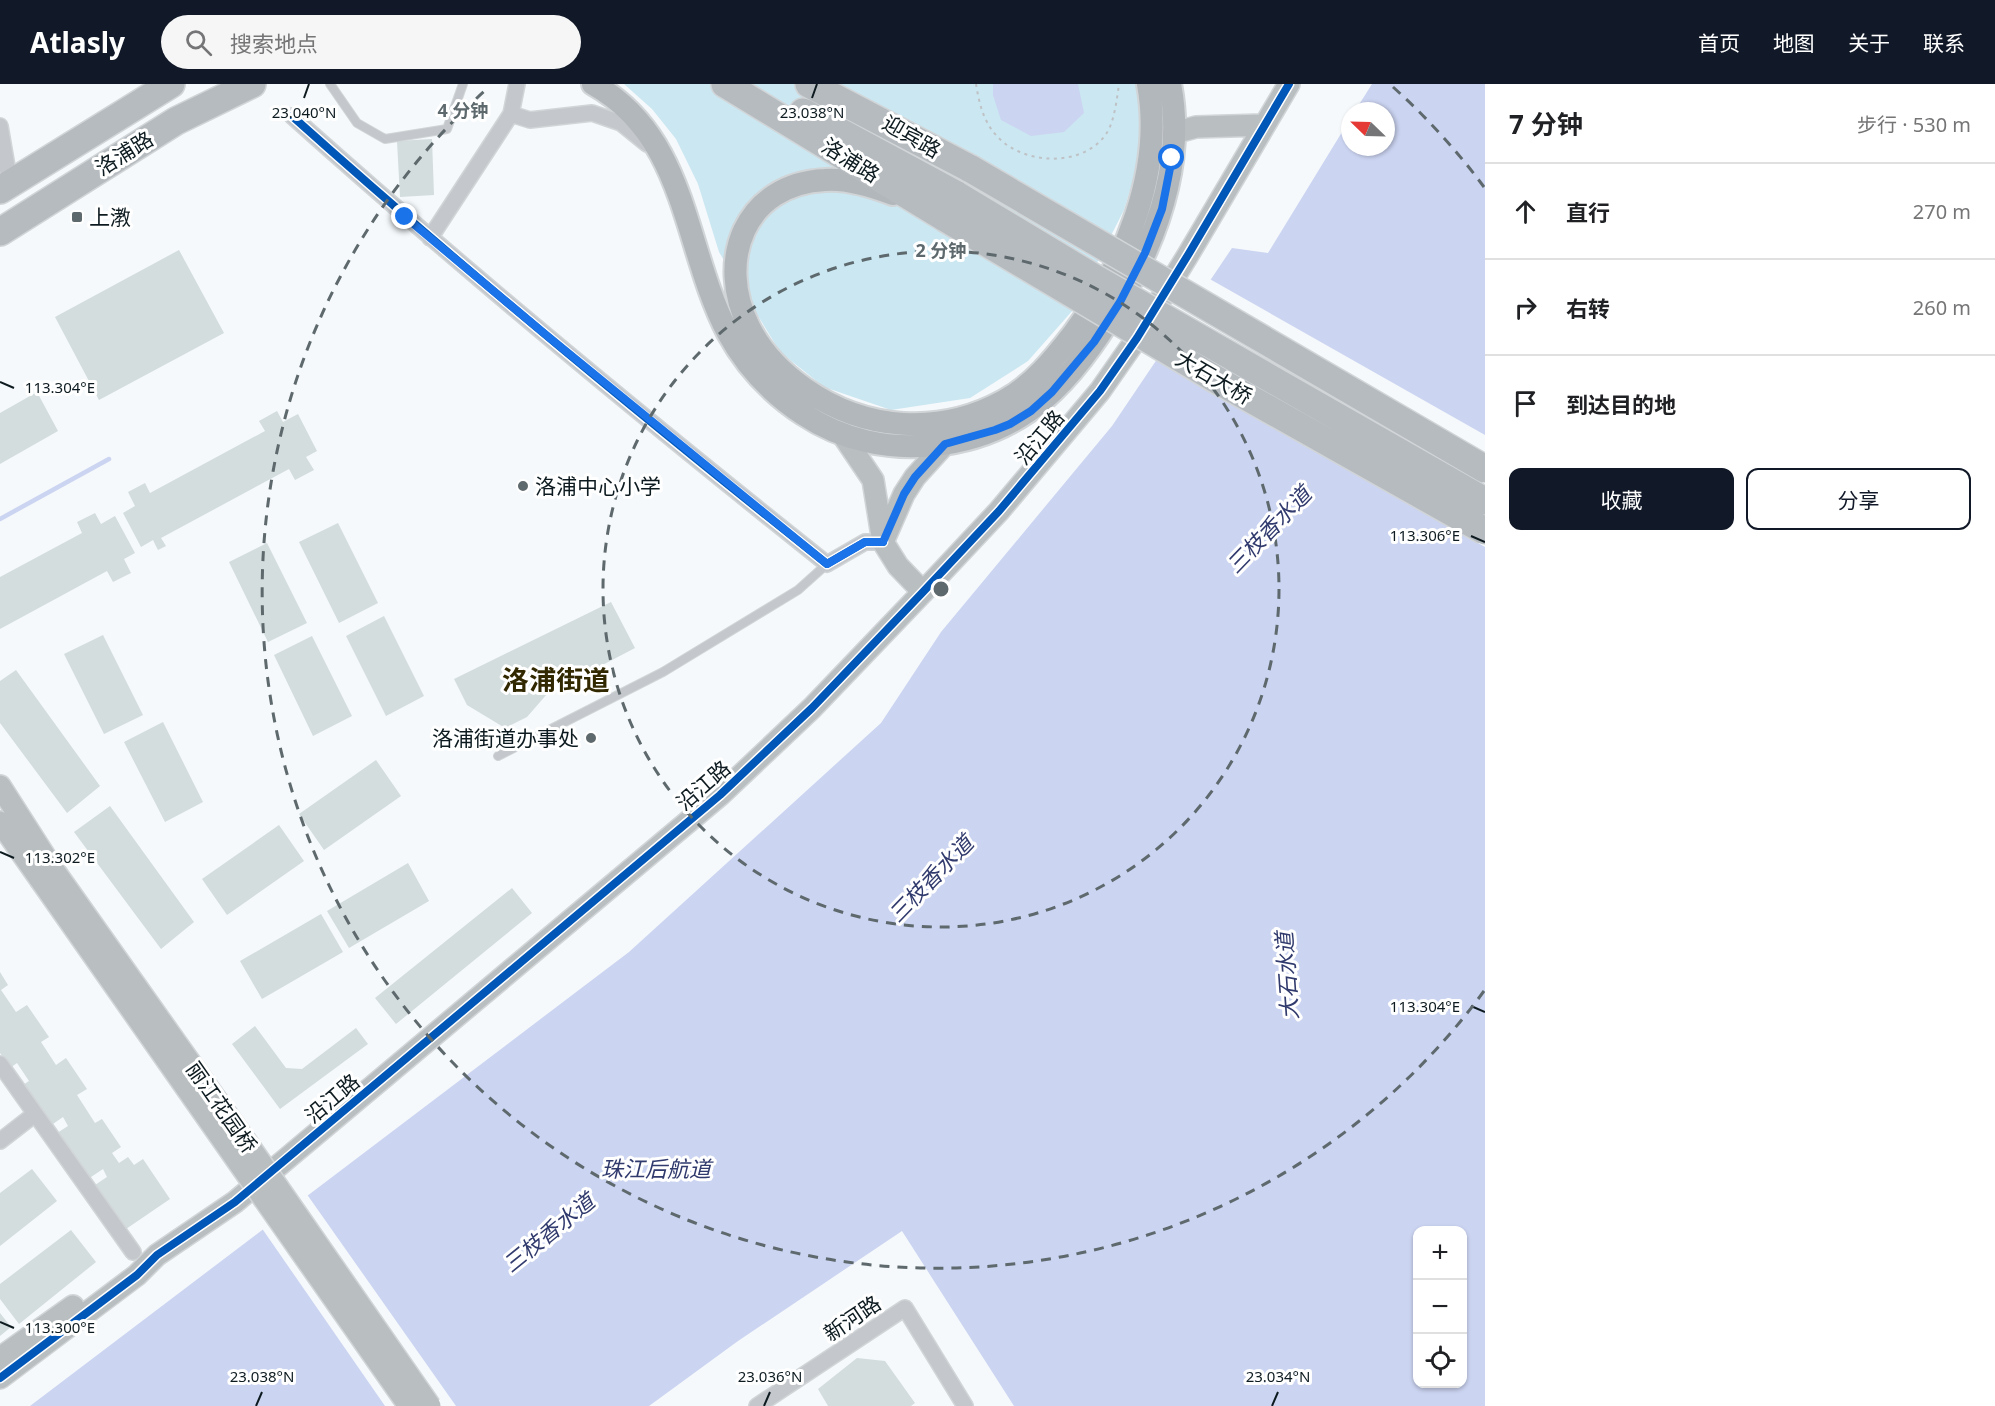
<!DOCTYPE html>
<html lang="zh">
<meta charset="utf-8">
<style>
:root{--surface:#fff;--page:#f6f6f6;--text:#202124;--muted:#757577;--line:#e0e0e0;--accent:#111827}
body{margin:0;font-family:"Noto Sans","Noto Sans SC",sans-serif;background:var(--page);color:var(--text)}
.controls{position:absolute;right:18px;bottom:18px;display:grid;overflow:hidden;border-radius:12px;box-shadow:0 2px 4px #0004}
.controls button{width:54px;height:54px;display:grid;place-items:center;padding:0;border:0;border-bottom:2px solid var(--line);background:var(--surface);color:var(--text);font:30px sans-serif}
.compass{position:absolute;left:1341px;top:18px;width:54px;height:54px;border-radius:50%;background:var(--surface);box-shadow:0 2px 4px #0004;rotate:293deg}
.stop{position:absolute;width:18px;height:18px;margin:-14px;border:4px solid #1a73e8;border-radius:50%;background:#fff}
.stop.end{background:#1a73e8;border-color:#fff;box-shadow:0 2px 6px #0008}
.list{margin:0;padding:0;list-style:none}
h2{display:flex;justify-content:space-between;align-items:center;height:78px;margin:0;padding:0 24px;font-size:26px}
h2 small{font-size:20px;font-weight:400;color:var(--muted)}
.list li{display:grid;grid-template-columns:39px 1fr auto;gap:18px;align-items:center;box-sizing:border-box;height:96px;padding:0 24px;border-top:2px solid var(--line)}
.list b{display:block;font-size:22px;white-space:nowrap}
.list em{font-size:20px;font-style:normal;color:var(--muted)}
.actions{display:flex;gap:12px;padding:18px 24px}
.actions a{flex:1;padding:14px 0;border:2px solid var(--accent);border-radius:12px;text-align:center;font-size:21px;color:var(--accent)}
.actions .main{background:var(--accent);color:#fff}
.icon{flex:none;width:33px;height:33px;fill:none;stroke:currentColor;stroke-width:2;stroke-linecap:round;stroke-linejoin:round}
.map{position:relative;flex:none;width:1485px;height:1322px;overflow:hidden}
header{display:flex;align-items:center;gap:36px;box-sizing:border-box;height:84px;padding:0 30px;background:var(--accent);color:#fff}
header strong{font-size:28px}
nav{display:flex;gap:33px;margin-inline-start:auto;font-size:21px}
.search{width:420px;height:54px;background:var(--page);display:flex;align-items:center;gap:15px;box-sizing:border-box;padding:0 21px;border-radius:33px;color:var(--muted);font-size:22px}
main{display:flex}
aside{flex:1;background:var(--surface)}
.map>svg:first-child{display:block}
</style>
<header>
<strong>Atlasly</strong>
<div class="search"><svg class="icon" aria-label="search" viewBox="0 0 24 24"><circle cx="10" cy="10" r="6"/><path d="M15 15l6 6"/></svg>搜索地点</div>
<nav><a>首页</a><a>地图</a><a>关于</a><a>联系</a></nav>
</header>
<main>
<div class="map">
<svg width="1485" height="1322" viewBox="0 0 1485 1322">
<rect width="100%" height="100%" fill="#f5f9fb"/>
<path fill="#cbe7f2" d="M624,0H1136L1139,19V77L1124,126L1073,226L1028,277L970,314L891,326L824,303L780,268L719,168L698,100L676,55L652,25Z"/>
<path fill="#cbd4f1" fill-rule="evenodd" d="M993,0H1078L1084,29L1064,48L1031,52L1001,36L993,11Z
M1372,0H1485V1322H1014L902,1147L738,1257L649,1322H30L629,868L881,639L941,548L1112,342L1232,164L1268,169L1350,35V63H1386V27H1355ZM1418,1146H1462V1300H1418Z"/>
<path fill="#f5f9fb" d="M1208,194L1485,351V463L1155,273Z
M306,1109L456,1322H385L261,1143Z"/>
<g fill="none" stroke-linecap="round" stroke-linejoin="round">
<path stroke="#cbd4f1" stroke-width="4.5" d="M0,435L109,375"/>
</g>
<path fill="#d3ddde" d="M432,55L434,111L400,113L397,57Z
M179,166L224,249L99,316L55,233Z
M37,308L58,347L0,380V329Z
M277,327L283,338L298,330L317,367L306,373L314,386L295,396L289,385L161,454L166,462L158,466L153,456L141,463L123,429L135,422L128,408L145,399L150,409L265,347L259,337Z
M95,429L101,440L115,432L135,469L124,475L131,489L113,498L107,487L0,545V493L82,449L77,438Z
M338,439L378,519L339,539L299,458Z
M267,459L307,539L268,558L229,478Z
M611,518L635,564L547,610L527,633L505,644L467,621L454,595Z
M384,532L424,612L386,632L346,552Z
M103,551L143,631L104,650L64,570Z
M312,552L352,632L313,652L274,571Z
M16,586L100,702L67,729L0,639V597Z
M163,638L203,718L165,738L124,658Z
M376,676L401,712L324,766L299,730Z
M110,722L194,838L161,865L74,748Z
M279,741L304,777L227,831L202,795Z
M408,779L429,817L349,864L327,827Z
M512,804L532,829L396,940L375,914Z
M321,830L343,868L262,915L240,877Z
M0,888L8,901L1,906L16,928L27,921L49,953L41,958L56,981L66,974L87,1005L77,1011L95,1039L102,1035L121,1063L112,1069L119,1079L128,1073L134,1081L143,1075L170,1115L126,1145L95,1101L107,1093L103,1085L85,1097L54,1051L68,1042L63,1033L50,1042L23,1001L29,997L17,979L10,984L0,969Z
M255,942L286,984L302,985L356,944L368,960L280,1025L232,960Z
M32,1085L57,1117L0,1162V1109Z
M71,1146L96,1178L19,1240L0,1215V1200Z
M0,1229L11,1243L0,1252Z
M857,1274L885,1277L915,1319L911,1322H828L818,1305Z"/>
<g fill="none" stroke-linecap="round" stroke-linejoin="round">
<defs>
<path id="lane" d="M330,0L357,39L385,55L447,45L463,0
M498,672L663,588L798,506L827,480"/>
<path id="street" d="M511,30L530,36L592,29L621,39L647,60
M292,32C465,187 645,335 827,480L865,458H883
M0,42L10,100
M430,154L511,30L517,0
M0,980L133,1168
M0,1057L35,1030
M757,1322L905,1224L965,1322"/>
<path id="secondary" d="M1174,49L1196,43L1263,41
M842,350L873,396L883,458L898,482L923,508
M883,458L904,410L915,393L945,360
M0,702L53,785
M0,738L40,795
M0,1274L73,1222
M0,1294L137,1191L157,1171L235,1118L720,711L812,624L923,508L999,427L1100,307L1137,254L1188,171L1289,0"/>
<path id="primary" d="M593,0C688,53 683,163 728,249C746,282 771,309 803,330C842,356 888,366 934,361C1026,352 1075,294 1119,219C1157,154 1185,76 1170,0
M893,110C872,102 847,94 825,96C744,100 716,177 749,243C762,269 782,289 805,305C865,347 940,352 1004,317C1033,301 1054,275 1074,249C1125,180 1164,86 1148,0"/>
<path id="highway" d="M725,0L945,134
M809,0L971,85
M803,28L957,111
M0,106L171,0
M0,148L176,37L252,0"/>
</defs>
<use href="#lane" stroke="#d1d5d7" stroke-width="10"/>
<use href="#street" stroke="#d1d5d7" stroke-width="18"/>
<use href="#secondary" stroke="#d1d5d7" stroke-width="24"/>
<use href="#primary" stroke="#d1d5d7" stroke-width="26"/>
<use href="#highway" stroke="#d1d5d7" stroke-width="30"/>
<path stroke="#bfc2c5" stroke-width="2" stroke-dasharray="3 4.5" stroke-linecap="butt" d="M976,0C979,18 983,37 996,51C1022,82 1088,85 1109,45C1115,32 1117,14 1119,0"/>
<use href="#lane" stroke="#c4c7cb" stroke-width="8"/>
<use href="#street" stroke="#c4c7cb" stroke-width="15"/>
<use href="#secondary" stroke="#b9bec1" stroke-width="21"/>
<use href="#primary" stroke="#b2b7bb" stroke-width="22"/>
<use href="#highway" stroke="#b6bbc0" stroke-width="27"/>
<defs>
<path id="secondary-bridge" d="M53,785L252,1066L430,1322
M40,795L409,1322"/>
<path id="highway-bridge" d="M971,85L1485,385
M957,111L1098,196L1485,417
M945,134L1217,296L1485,447"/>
</defs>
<use href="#secondary-bridge" stroke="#d1d5d7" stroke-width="24" stroke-linecap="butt"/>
<use href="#highway-bridge" stroke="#d1d5d7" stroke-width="30" stroke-linecap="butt"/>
<use href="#secondary-bridge" stroke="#b9bec1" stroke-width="21"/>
<use href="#highway-bridge" stroke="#b6bbc0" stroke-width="27"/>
<defs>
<path id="cycleway" d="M292,32C465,187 645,335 827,480L865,458H883
M0,1294L137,1191L157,1171L235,1118L720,711L812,624L923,508L999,427L1100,307L1137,254L1188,171L1289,0"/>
</defs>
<use href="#cycleway" stroke="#fff" stroke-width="11"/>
<use href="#cycleway" stroke="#0057b8" stroke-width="8"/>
</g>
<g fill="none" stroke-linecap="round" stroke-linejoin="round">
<path stroke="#1a73e8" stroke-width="8" d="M405,133L545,250L827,480L865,458H883L904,410L915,393L945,360L995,346L1010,340L1031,327L1052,308L1094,258L1120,218L1145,169L1162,125L1172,74"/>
</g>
<path fill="none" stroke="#0d1b20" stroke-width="2" d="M304,14L309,0M812,14L817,0M0,298L14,304M1471,452L1485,458M0,768L14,774M1471,922L1485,928M0,1238L14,1244M256,1322L262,1308M764,1322L770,1308M1272,1322L1278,1308"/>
<g fill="none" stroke="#5e696d" stroke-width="3" stroke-dasharray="10 8">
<circle cx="941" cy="505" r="338"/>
<path d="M1484 907A676 676 0 1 1 489 3M1393 3A676 676 0 0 1 1484 103"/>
</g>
<g fill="#5e696d" stroke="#fff" stroke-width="2">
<rect x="71" y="127" width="12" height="12" rx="3"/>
<circle cx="523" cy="402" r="6"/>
<circle cx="591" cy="654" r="6"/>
</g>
<g text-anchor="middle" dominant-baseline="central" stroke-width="6" stroke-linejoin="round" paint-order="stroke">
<g font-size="21" fill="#0d1b20" stroke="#fff">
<text transform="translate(912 52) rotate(30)">迎宾路</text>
<text transform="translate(124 69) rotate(-32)">洛浦路</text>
<text transform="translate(851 76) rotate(32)">洛浦路</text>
<text transform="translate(1214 293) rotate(30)">大石大桥</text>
<text transform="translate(1039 353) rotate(-50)">沿江路</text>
<text transform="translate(703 701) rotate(-41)">沿江路</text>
<text transform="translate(332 1014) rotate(-40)">沿江路</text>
<text transform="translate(222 1023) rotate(55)">丽江花园桥</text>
<text transform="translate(852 1234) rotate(-34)">新河路</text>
</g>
<g font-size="21" fill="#0d1b20" stroke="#fff" text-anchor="start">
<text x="89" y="133">上漖</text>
<text x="535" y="402">洛浦中心小学</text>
<text x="579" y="654" text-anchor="end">洛浦街道办事处</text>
</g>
<g font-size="22" font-style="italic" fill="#303a6d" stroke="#fff">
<text transform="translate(1268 445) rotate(-46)">三枝香水道</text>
<text transform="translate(930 794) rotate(-46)">三枝香水道</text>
<text transform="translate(1286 892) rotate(-94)">大石水道</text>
<text x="656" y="1084">珠江后航道</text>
<text transform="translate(548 1148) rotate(-39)">三枝香水道</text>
</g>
<g font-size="27" font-weight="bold" fill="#322800" stroke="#fff">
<text x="556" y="595">洛浦街道</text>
</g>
</g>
<g font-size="15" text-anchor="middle" fill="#0d1b20" stroke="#fff" stroke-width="6" stroke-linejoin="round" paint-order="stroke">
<text x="304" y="34">23.040°N</text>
<text x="812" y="34">23.038°N</text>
<text x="60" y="309">113.304°E</text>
<text x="1425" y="457">113.306°E</text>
<text x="60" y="779">113.302°E</text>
<text x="1425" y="928">113.304°E</text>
<text x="60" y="1249">113.300°E</text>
<text x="262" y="1298">23.038°N</text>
<text x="770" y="1298">23.036°N</text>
<text x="1278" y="1298">23.034°N</text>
</g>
<circle cx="941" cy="505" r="9" fill="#5e696d" stroke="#fff" stroke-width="3"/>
<g font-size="18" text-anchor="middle" font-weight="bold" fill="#5e696d" stroke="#fff" stroke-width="6" stroke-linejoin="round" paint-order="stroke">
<text x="463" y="33">4 分钟</text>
<text x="941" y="173">2 分钟</text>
</g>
</svg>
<div class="controls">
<button>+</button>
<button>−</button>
<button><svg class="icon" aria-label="locate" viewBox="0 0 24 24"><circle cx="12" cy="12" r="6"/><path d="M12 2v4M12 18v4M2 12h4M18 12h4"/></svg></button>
</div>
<svg class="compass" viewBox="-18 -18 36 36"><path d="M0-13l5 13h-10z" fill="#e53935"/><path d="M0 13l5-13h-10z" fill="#757577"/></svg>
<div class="stop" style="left:1172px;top:74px"></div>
<div class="stop end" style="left:405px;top:133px"></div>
</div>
<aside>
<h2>7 分钟<small>步行 · 530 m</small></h2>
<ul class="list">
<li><svg class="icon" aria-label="ahead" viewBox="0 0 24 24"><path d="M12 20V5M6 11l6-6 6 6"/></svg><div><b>直行</b></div><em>270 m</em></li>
<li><svg class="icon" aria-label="right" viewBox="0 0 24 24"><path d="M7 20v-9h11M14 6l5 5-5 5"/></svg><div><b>右转</b></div><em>260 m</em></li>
<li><svg class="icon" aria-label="arrive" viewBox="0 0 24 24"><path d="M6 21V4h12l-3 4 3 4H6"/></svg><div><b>到达目的地</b></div></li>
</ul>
<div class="actions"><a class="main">收藏</a><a>分享</a></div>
</aside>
</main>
